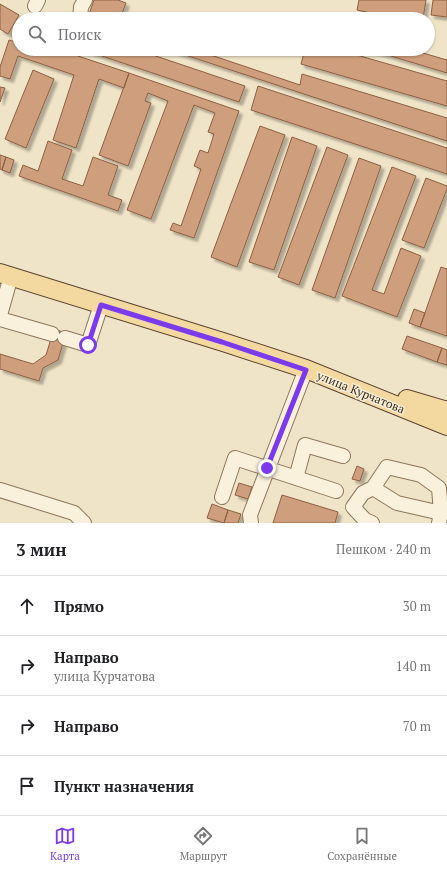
<!DOCTYPE html>
<html lang="ru">
<meta charset="utf-8">
<style>
:root{--surface:#fff;--page:#f6f6f6;--text:#202124;--muted:#757577;--line:#e0e0e0;--accent:#7c3aed}
body{margin:0;font-family:"PT Serif",serif;background:var(--page);color:var(--text)}
.stop{position:absolute;width:12px;height:12px;margin:-9px;border:3px solid #7c3aed;border-radius:50%;background:#fff}
.stop.end{background:#7c3aed;border-color:#fff;box-shadow:0 1px 4px #0008}
.list{margin:0;padding:0;list-style:none}
h2{display:flex;justify-content:space-between;align-items:center;height:52px;margin:0;padding:0 16px;font-size:17px}
h2 small{font-size:13px;font-weight:400;color:var(--muted)}
.list li{display:grid;grid-template-columns:26px 1fr auto;gap:12px;align-items:center;box-sizing:border-box;height:60px;padding:0 16px;border-top:1px solid var(--line)}
.list b{display:block;font-size:15px;white-space:nowrap}
.list p{margin:0;font-size:13px;white-space:nowrap;color:var(--muted)}
.list em{font-size:13px;font-style:normal;color:var(--muted)}
.icon{flex:none;width:22px;height:22px;fill:none;stroke:currentColor;stroke-width:2;stroke-linecap:round;stroke-linejoin:round}
.map{position:relative;flex:none;width:447px;height:523px;overflow:hidden}
.search{position:absolute;background:var(--surface);box-shadow:0 1px 3px #0004;left:12px;right:12px;top:12px;height:44px;display:flex;align-items:center;gap:10px;box-sizing:border-box;padding:0 14px;border-radius:22px;color:var(--muted);font-size:15px}
.sheet{height:292px;background:var(--surface)}
nav{display:flex;justify-content:space-around;align-items:center;box-sizing:border-box;height:56px;border-top:1px solid var(--line);background:var(--surface);font-size:11px;color:var(--muted)}
nav a{display:grid;justify-items:center;gap:2px}
nav .on{color:var(--accent)}
.map>svg:first-child{display:block}
</style>
<div class="map">
<svg width="447" height="523" viewBox="0 0 447 523">
<defs>
<filter id="shadow"><feDropShadow dx="3.5" dy="3.5" stdDeviation="1" flood-color="#0004"/></filter>
</defs>
<rect width="100%" height="100%" fill="#f0e4c8"/>
<path fill="#cf9f7d" stroke="#8d5f41" filter="url(#shadow)" d="M94,0H118L126,3L120,19H103L89,14Z
M359,0H426L423,19H399L357,10Z
M433,0H447V17L431,15Z
M0,4L19,15L8,34L0,29Z
M9,40L19,43V49H57L129,73L124,88L99,79L76,148L53,140L74,75L18,56L10,79L0,76V67Z
M81,49H135L245,86L239,102Z
M167,49H193L300,85L302,74L447,118V141Z
M305,49H336L447,81V106L301,64Z
M368,49H409L447,60V73Z
M33,70L54,79L26,148L5,139Z
M129,73L239,111L194,238L170,230L173,223L181,226L201,169L194,166L200,150L208,153L214,134L208,132L215,113L194,105L151,219L127,210L168,101L148,93L145,101L151,103L128,166L99,155Z
M258,86L447,148V174L251,110Z
M0,87L5,88L0,102Z
M260,126L285,135L237,267L211,257Z
M292,137L317,146L274,270L249,262Z
M48,141L72,150L62,179L83,186L93,157L118,166L108,195L122,200L118,211L19,176L23,165L38,171Z
M327,147L348,155L299,285L278,277Z
M0,155L6,157L2,170L0,169Z
M6,157L14,160L10,173L2,170Z
M359,158L381,166L335,298L312,290Z
M392,167L416,176L372,290L384,294L401,248L421,256L397,317L342,296Z
M426,178L447,186V189L424,248L402,240Z
M441,267L447,269V336L420,327Z
M414,309L425,313L420,327L409,323Z
M54,329L66,333L58,360L43,368L39,381L0,369V354L33,364L46,355Z
M407,336L442,348L437,362L402,349Z
M442,348L447,350V365L437,362Z
M357,466L364,469L360,481L352,479Z
M239,483L252,487L248,499L235,495Z
M282,495L338,512L335,523H273Z
M212,504L228,510L224,523L207,518Z
M228,510L241,514L238,523H224Z"/>
<g fill="none" stroke-linecap="round" stroke-linejoin="round">
<defs>
<path id="minor" d="M35,6L38,0
M80,19L81,7L85,0
M0,315L11,276
M0,319L52,334
M65,338L88,345L101,305
M296,478L305,445L343,456
M0,490L74,513L84,523
M222,497L235,458L336,491
M251,523L250,515L306,369
M372,523L365,520L353,507L363,493L373,488
M439,523L441,513L439,488L421,475L387,467L373,488L397,503L441,513"/>
<path id="major" d="M0,273L223,342L306,369L447,426
M407,399L447,411"/>
</defs>
<use href="#minor" stroke="#8d765c" stroke-width="16"/>
<use href="#major" stroke="#5b4430" stroke-width="20"/>
<use href="#minor" stroke="#faf1dc" stroke-width="14"/>
<use href="#major" stroke="#f3d9a0" stroke-width="18"/>
</g>
<g fill="none" stroke-linecap="round" stroke-linejoin="round">
<path stroke="#7c3aed" stroke-width="5" d="M88,345L101,305L222,342L306,370L267,468"/>
</g>
<g text-anchor="middle" dominant-baseline="central" stroke-width="3" stroke-linejoin="round" paint-order="stroke">
<g font-size="12" fill="#3d2e20" stroke="#f7eed8">
<text transform="translate(361 392) rotate(22)">улица Курчатова</text>
</g>
</g>
</svg>
<div class="stop" style="left:88px;top:345px"></div>
<div class="stop end" style="left:267px;top:468px"></div>
<div class="search"><svg class="icon" aria-label="search" viewBox="0 0 24 24"><circle cx="10" cy="10" r="6"/><path d="M15 15l6 6"/></svg>Поиск</div>
</div>
<section class="sheet">
<h2>3 мин<small>Пешком · 240 m</small></h2>
<ul class="list">
<li><svg class="icon" aria-label="ahead" viewBox="0 0 24 24"><path d="M12 20V5M6 11l6-6 6 6"/></svg><div><b>Прямо</b></div><em>30 m</em></li>
<li><svg class="icon" aria-label="right" viewBox="0 0 24 24"><path d="M7 20v-9h11M14 6l5 5-5 5"/></svg><div><b>Направо</b><p>улица Курчатова</p></div><em>140 m</em></li>
<li><svg class="icon" aria-label="right" viewBox="0 0 24 24"><path d="M7 20v-9h11M14 6l5 5-5 5"/></svg><div><b>Направо</b></div><em>70 m</em></li>
<li><svg class="icon" aria-label="arrive" viewBox="0 0 24 24"><path d="M6 21V4h12l-3 4 3 4H6"/></svg><div><b>Пункт назначения</b></div></li>
</ul>
</section>
<nav>
<a class="on"><svg class="icon" aria-label="map" viewBox="0 0 24 24"><path d="M3 6l6-2 6 2 6-2v14l-6 2-6-2-6 2zM9 4v14M15 6v14"/></svg>Карта</a>
<a><svg class="icon" aria-label="directions" viewBox="0 0 24 24"><path d="M12 3l9 9-9 9-9-9zM9 14v-3h6M13 9l2 2-2 2"/></svg>Маршрут</a>
<a><svg class="icon" aria-label="saved" viewBox="0 0 24 24"><path d="M7 4h10v16l-5-4-5 4z"/></svg>Сохранённые</a>
</nav>
